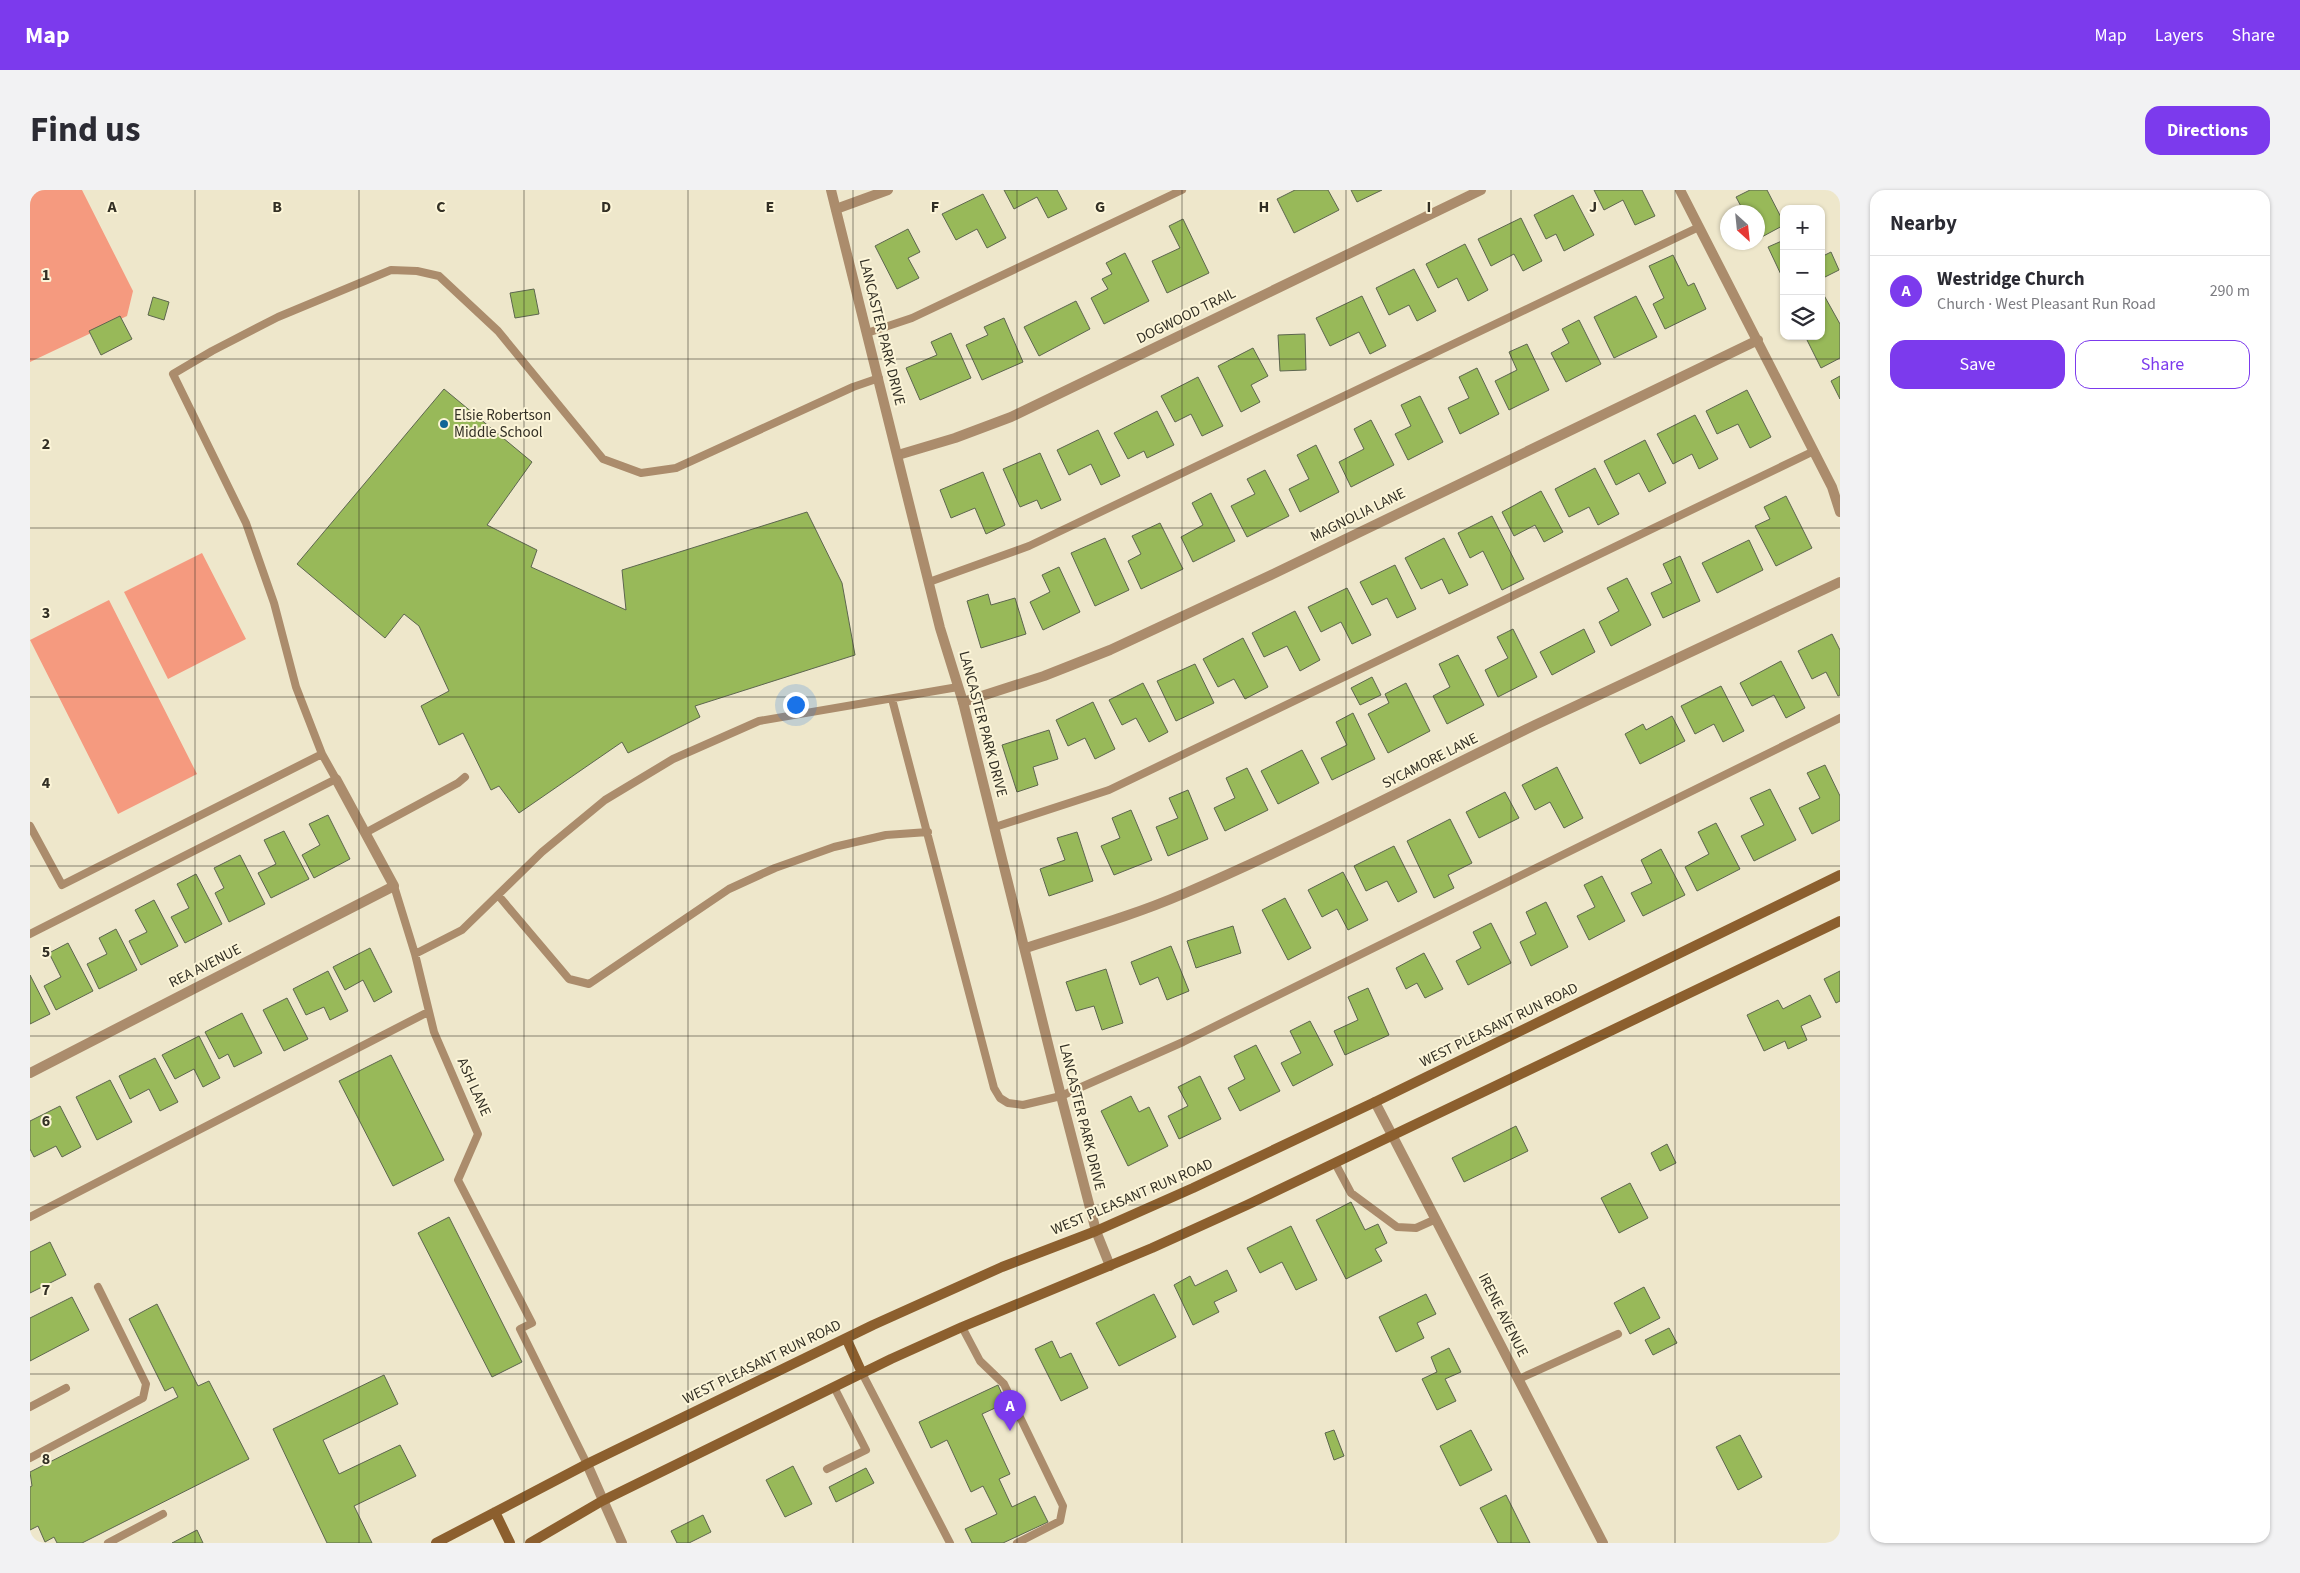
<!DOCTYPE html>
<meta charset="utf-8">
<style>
:root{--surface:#fff;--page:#f2f2f3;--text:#2b2b33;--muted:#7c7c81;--line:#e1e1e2;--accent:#7c3aed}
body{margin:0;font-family:"Source Sans 3",sans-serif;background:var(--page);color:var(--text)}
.controls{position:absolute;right:15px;top:15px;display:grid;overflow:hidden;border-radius:10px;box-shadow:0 1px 4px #0004}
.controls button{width:45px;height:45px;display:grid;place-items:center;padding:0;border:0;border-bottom:1px solid var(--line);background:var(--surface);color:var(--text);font:25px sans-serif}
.compass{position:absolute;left:1690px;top:15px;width:45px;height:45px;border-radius:50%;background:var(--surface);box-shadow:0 1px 4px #0004;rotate:153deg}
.you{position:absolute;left:765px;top:514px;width:18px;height:18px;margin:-12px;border:4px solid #fff;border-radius:50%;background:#1a73e8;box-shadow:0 0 0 8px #1a73e833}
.badge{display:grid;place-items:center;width:32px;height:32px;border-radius:50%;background:var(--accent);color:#fff;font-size:16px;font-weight:700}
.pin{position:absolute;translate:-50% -41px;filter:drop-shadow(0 1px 2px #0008)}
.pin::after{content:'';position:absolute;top:26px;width:18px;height:15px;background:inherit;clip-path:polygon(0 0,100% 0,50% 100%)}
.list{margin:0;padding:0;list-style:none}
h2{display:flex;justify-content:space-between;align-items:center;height:65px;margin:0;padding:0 20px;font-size:21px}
h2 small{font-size:16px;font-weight:400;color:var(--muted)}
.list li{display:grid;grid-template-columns:32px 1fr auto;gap:15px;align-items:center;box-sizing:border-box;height:70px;padding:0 20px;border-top:1px solid var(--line)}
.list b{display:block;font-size:19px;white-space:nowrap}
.list p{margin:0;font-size:16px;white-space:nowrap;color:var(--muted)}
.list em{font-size:16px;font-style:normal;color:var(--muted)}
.actions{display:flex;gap:10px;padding:15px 20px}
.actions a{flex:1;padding:11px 0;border:1px solid var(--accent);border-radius:15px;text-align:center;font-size:18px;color:var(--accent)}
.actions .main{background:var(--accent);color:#fff}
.icon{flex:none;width:28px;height:28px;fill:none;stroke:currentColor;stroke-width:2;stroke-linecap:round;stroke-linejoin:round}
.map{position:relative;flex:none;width:1810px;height:1353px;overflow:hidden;border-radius:15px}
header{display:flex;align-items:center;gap:30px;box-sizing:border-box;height:70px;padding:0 25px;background:var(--accent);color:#fff}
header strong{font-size:24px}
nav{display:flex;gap:28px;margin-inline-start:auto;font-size:18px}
.intro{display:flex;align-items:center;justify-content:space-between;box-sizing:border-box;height:120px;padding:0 30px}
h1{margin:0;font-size:35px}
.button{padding:12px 22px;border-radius:15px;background:var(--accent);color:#fff;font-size:18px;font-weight:700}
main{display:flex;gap:30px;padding:0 30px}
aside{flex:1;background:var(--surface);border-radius:15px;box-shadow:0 1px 4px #0004}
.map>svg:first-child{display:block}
</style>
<header>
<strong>Map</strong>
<nav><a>Map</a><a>Layers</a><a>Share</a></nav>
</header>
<div class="intro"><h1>Find us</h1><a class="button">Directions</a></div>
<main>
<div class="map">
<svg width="1810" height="1353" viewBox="0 0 1810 1353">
<rect width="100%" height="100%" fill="#eee7cb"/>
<path fill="#f59a7f" d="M0,0H52L103,101L97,126L0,172Z
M172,363L216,449L138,489L94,402Z
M79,410L167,584L88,624L0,450Z"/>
<path fill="#98b959" stroke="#5d664f" d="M974,0H1027L1037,19L1018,28L1007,7L984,19Z
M1265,0H1298L1309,20L1264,43L1247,9Z
M1321,0H1352L1327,12Z
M1564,0H1612L1625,26L1605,35L1593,10L1574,20Z
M1720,0H1737L1754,33V35L1728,49V22H1714L1706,7Z
M953,4L976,48L957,58L947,39L926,50L912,24Z
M1543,5L1564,45L1534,61L1526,44L1516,49L1504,25Z
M1491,28L1512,71L1493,81L1484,64L1461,76L1448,49Z
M1153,29L1179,83L1137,103L1122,71L1150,58L1139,36Z
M878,39L890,62L878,68L889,88L867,99L845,56Z
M1754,50V91L1738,57Z
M1435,54L1458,100L1438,111L1427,88L1408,98L1396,74Z
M1801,62L1809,80L1791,89V67Z
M1095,63L1119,111L1074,134L1061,108L1078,99L1072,89L1082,84L1076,73Z
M1643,65L1658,96L1664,93L1676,119L1635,139L1623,114L1634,108L1619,76Z
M1384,79L1406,121L1387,131L1379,115L1359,125L1346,98Z
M504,99L509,124L485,128L480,103Z
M1791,100L1810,134V168L1791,178L1775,146H1791Z
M1332,106L1356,156L1340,164L1329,142L1300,156L1286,128Z
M1606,106L1627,147L1584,168L1564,127Z
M123,107L139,112L134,130L118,125Z
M1046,111L1060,139L1009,166L994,137Z
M90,126L102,149L71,165L59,141Z
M974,128L993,172L952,190L936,155L958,145L954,137Z
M1549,130L1571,174L1536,192L1521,163L1539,153L1532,139Z
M921,143L941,188L890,210L876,178L907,165L901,152Z
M1275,144L1276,180L1250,181L1248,145Z
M1497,154L1519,200L1479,220L1465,191L1487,180L1479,162Z
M1223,158L1238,186L1221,195L1230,212L1211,222L1188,176Z
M1447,178L1469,224L1430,244L1418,218L1439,208L1429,187Z
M1810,186V209L1801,191Z
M1168,187L1193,236L1172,246L1161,224L1145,232L1131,206Z
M414,199L502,272L457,335L507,360L501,377L596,420L592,380L777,322L812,393L825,465L665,516L670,527L598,563L592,552L489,623L469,596L461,600L433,543L409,555L391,516L419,501L389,436L374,424L355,448L267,374Z
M1717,200L1741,247L1720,258L1708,234L1687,244L1676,221Z
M1390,206L1413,252L1378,270L1365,244L1381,236L1371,215Z
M1127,221L1144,255L1117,268L1114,261L1098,269L1084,243Z
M1665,225L1688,269L1669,279L1662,264L1643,274L1627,244Z
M1341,230L1364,275L1321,297L1309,272L1334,259L1324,239Z
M1068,240L1090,286L1071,295L1061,274L1039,285L1027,260Z
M1615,250L1636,293L1619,302L1609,283L1586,295L1574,271Z
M1286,255L1309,302L1270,322L1259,299L1279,289L1267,265Z
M1010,263L1031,310L1011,319L1007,310L990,317L973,279Z
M1565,278L1589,324L1568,335L1559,317L1539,327L1525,299Z
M1235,280L1259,326L1217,347L1201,316L1225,304L1217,289Z
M953,282L975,335L956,344L945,318L921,328L910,300Z
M1511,301L1533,342L1514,352L1505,335L1484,346L1472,322Z
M1181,303L1205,351L1163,372L1151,347L1173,335L1162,313Z
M1756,306L1782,358L1746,376L1725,336L1740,329L1734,317Z
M1462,326L1494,389L1472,400L1453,361L1440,368L1428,343Z
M1130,333L1153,379L1111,399L1098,371L1111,364L1102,346Z
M1075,348L1099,400L1065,416L1041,363Z
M1414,348L1438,395L1419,404L1412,389L1391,399L1375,368Z
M1719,350L1733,380L1687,403L1672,373Z
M1650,366L1670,411L1633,428L1621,403L1642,393L1633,374Z
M1365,375L1386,419L1367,428L1357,408L1342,415L1330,392Z
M1029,377L1050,422L1013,440L1000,412L1020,402L1012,385Z
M1597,388L1621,435L1581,456L1569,432L1589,421L1577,398Z
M1317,398L1341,445L1322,454L1311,432L1291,442L1278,417Z
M958,404L961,415L985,408L996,444L951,458L937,411Z
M1265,421L1290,470L1270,481L1257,456L1234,467L1222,443Z
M1483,439L1507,487L1468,507L1455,480L1478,468L1467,447Z
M1554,439L1565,462L1522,485L1510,462Z
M1802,444L1810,460V505L1808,506L1796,482L1782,489L1768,461Z
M1213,448L1238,497L1215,509L1204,489L1188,497L1173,469Z
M1428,465L1454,515L1417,534L1403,506L1420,497L1409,474Z
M1751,471L1775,518L1756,528L1744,505L1722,516L1710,493Z
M1165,474L1184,513L1146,531L1127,491Z
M1342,487L1351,505L1330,515L1321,498Z
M1113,493L1138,542L1119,552L1106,528L1092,535L1079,510Z
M1376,493L1400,541L1358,563L1338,524L1359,513L1355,504Z
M1691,496L1714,541L1693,552L1684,534L1665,544L1651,516Z
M1063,512L1085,559L1065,569L1055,548L1038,556L1026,530Z
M1323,523L1345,569L1302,590L1291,568L1317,555L1306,532Z
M1642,526L1655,551L1610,574L1595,544L1613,534L1616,540Z
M1019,540L1028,569L1003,577L1008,595L987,602L972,555Z
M1272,560L1289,593L1248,614L1231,581Z
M1795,575L1810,606V630L1782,644L1769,618L1790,608L1777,583Z
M1527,577L1553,628L1534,638L1520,612L1505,620L1492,595Z
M1217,578L1238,620L1195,641L1184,618L1205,608L1196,588Z
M1740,599L1766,650L1724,671L1711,646L1734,635L1720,608Z
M1158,600L1178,649L1138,666L1126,637L1148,628L1139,608Z
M1475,602L1489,628L1449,648L1436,622Z
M1101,620L1122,670L1084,685L1071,656L1090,648L1082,628Z
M298,625L320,669L284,688L272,665L290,655L279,634Z
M1420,629L1442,673L1418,685L1424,698L1404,708L1377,651Z
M1686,633L1710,679L1667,701L1655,677L1679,664L1668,642Z
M254,641L279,689L241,708L228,683L246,674L234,650Z
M1047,642L1063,691L1019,706L1010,679L1035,670L1027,648Z
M1364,656L1387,702L1368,712L1357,691L1336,701L1324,676Z
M1631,659L1655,705L1613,726L1601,703L1622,693L1611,670Z
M210,665L235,714L199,732L185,703L194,698L184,678Z
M1313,682L1338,730L1318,740L1307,719L1292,727L1278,700Z
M166,684L192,734L155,753L141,727L159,718L147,694Z
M1572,686L1595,731L1559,750L1547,726L1565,717L1554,695Z
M1255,708L1281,758L1258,770L1232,720Z
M124,710L148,756L111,775L99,751L117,742L105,720Z
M1516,712L1538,757L1501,776L1490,752L1506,744L1496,722Z
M1461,733L1481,773L1438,795L1426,771L1451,758L1443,742Z
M1203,736L1211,763L1166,778L1157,751Z
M86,739L107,780L69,799L57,774L77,764L69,748Z
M38,753L63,801L26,820L14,796L31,787L19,763Z
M1141,756L1159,801L1137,810L1128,787L1110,795L1101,772Z
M340,758L362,802L344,812L333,790L315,800L303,777Z
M1394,763L1413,799L1395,808L1387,793L1376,799L1366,778Z
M1076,779L1093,833L1072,840L1064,816L1046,821L1036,792Z
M298,781L318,821L300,830L294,817L276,825L263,799Z
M1810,781V811L1806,813L1794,789Z
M0,785L20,824L0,834Z
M1338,798L1359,845L1315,865L1304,841L1328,830L1318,807Z
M1780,805L1791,827L1771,836L1777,850L1758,859L1755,851L1734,861L1717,825L1748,810L1753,819Z
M257,808L278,849L254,861L233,820Z
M212,823L232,863L204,877L198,864L189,869L175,842Z
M1280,831L1303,875L1263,896L1251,873L1271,863L1260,841Z
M169,846L190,888L173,897L164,879L145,889L132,865Z
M1226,855L1250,901L1210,921L1198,898L1215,889L1204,866Z
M361,865L414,970L363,996L309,891Z
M125,868L148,912L130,921L119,899L100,909L89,886Z
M1170,886L1191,929L1149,949L1138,926L1158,916L1148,897Z
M80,890L102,932L67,950L46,907Z
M1101,906L1109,922L1119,917L1138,956L1098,976L1071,921Z
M30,916L51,957L32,967L26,956L4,967L0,959V931Z
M1486,936L1498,961L1434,992L1422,968Z
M1637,954L1646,973L1630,981L1621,963Z
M1600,993L1618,1028L1589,1043L1571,1008Z
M1321,1012L1335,1040L1348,1034L1357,1053L1345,1059L1352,1071L1316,1089L1286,1030Z
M419,1027L492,1172L462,1187L388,1043Z
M1261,1036L1287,1090L1266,1100L1252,1072L1230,1083L1217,1058Z
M20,1052L36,1085L0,1103V1062Z
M1197,1080L1207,1101L1184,1112L1189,1122L1163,1135L1144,1095L1160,1086L1165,1096Z
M1614,1097L1630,1128L1600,1144L1584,1113Z
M1124,1104L1146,1147L1089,1176L1066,1133Z
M1396,1104L1406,1124L1387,1133L1394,1148L1366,1162L1349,1127Z
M42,1107L59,1140L0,1171V1128Z
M127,1114L168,1196L179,1191L219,1269L52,1353H27L24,1347L15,1352L8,1336L0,1340V1297L2,1296L0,1282L148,1207L143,1197L135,1201L99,1129Z
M1639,1138L1647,1153L1623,1165L1615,1150Z
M1022,1151L1030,1168L1041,1163L1058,1198L1031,1211L1005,1159Z
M1419,1158L1431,1182L1415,1189L1426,1211L1407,1220L1392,1189L1407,1182L1401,1167Z
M354,1185L368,1214L293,1250L309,1284L370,1255L386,1286L324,1316L342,1353H297L243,1239Z
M968,1195L976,1213L952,1224L980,1284L969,1289L982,1317L1005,1306L1018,1332L973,1353H942L935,1339L967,1324L953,1296L941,1302L917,1250L901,1258L889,1232Z
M1304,1240L1314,1266L1304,1270L1295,1243Z
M1441,1240L1462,1280L1430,1296L1410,1256Z
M1710,1245L1732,1287L1708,1300L1686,1257Z
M763,1276L782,1314L755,1327L736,1290Z
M836,1278L844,1293L806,1312L799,1297Z
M1476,1305L1500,1353H1468L1450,1318Z
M673,1325L681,1342L659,1353H647L641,1341Z
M167,1340L173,1353H142Z"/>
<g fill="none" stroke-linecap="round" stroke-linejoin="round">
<path stroke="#ab8c6c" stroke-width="8" d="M837,143L882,128L1152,0
M899,392L999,356L1669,37
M862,509L964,898L970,908L978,913L993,915L1031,906L1153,852L1810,528
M0,636L32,695L292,564
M965,637L1079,600L1784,261
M335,643L428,593L435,587
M364,696L385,764L404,842L448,944L428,990L502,1133L490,1139L557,1274
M468,705L539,789L559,794L699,699L745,678L804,657L856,645L898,642
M0,744L306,589L292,564L266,497L244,413L216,333L143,184L182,161L248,127L361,80L387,81L409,86L468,141L573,269L611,283L646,278L823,197L849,188
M385,764L432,740L512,662L575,610L643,569L729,531L928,497
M1305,973L1321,1003L1367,1037L1386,1038L1406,1029
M0,1027L398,822
M932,1137L950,1171L974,1194L1033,1316L1030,1331L987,1353
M832,1183L920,1353
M1489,1189L1588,1144
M0,1217L36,1198
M0,1268L113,1208L116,1194L68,1097
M797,1279L836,1260L804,1197
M78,1353L133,1324"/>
<path stroke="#ab8c6c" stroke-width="10" d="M1650,0L1802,297L1810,322
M806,19L858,0
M868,265L925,248L981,227L1451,0
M933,512L1014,486L1080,460L1241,385L1728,150
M996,758C1048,741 1102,726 1153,704C1272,653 1388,592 1505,535C1606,487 1708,440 1810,392
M0,883L364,696L306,589
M1345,912L1573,1353
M557,1274L592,1353"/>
<path stroke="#ab8c6c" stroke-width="10" d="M801,0L910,438L933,512L1031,906L1066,1041L1080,1076"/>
<path stroke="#8c5f2e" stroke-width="10" d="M816,1148L832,1183
M465,1322L480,1353
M406,1353L557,1274L843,1135L972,1077L1066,1041L1163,998L1345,912L1810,685
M500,1353L572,1311L861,1169L932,1137L1122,1058L1217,1015L1810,731"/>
</g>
<path fill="none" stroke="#333025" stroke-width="1" stroke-opacity="0.55" d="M165,0V1353M329,0V1353M494,0V1353M658,0V1353M823,0V1353M987,0V1353M1152,0V1353M1316,0V1353M1481,0V1353M1645,0V1353M0,169H1810M0,338H1810M0,507H1810M0,676H1810M0,846H1810M0,1015H1810M0,1184H1810"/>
<circle fill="#136596" stroke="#fcf5d8" stroke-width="2" cx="414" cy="234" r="5"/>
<g text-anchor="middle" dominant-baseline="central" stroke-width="4" stroke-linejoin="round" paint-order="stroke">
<g font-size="15" fill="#333025" stroke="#fcf5d8">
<text transform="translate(1156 126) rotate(-26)">DOGWOOD TRAIL</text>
<text transform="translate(852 142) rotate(76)">LANCASTER PARK DRIVE</text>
<text transform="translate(1328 325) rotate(-26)">MAGNOLIA LANE</text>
<text transform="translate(953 534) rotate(75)">LANCASTER PARK DRIVE</text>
<text transform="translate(1400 571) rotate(-27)">SYCAMORE LANE</text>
<text transform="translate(175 776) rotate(-27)">REA AVENUE</text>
<text transform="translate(1469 835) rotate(-26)">WEST PLEASANT RUN ROAD</text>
<text transform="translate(444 897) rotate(66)">ASH LANE</text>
<text transform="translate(1052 927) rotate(76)">LANCASTER PARK DRIVE</text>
<text transform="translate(1102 1007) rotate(-23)">WEST PLEASANT RUN ROAD</text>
<text transform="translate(1473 1125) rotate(63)">IRENE AVENUE</text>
<text transform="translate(732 1172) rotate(-26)">WEST PLEASANT RUN ROAD</text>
</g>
<g font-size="15" fill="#333025" stroke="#fcf5d8" text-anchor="start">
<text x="424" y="225">Elsie Robertson<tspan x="424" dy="17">Middle School</tspan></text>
</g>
</g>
<g font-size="16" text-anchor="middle" font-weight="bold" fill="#333025" stroke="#fcf5d8" stroke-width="4" stroke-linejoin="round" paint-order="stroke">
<text x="82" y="22">A</text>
<text x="247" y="22">B</text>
<text x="411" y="22">C</text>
<text x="576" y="22">D</text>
<text x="740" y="22">E</text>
<text x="905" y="22">F</text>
<text x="1070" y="22">G</text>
<text x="1234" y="22">H</text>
<text x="1399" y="22">I</text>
<text x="1563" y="22">J</text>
<text x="16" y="90">1</text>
<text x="16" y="259">2</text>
<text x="16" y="428">3</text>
<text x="16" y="598">4</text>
<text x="16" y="767">5</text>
<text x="16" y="936">6</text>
<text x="16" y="1105">7</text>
<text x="16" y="1274">8</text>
</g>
</svg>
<div class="controls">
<button>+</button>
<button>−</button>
<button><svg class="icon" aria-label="layers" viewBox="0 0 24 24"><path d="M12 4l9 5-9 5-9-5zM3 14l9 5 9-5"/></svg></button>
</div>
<svg class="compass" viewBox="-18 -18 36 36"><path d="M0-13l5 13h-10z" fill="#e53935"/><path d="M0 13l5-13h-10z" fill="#7c7c81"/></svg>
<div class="you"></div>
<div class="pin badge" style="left:980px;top:1241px">A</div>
</div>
<aside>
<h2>Nearby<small></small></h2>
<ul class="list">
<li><span class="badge">A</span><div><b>Westridge Church</b><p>Church · West Pleasant Run Road</p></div><em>290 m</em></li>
</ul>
<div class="actions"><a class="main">Save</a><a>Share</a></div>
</aside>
</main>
